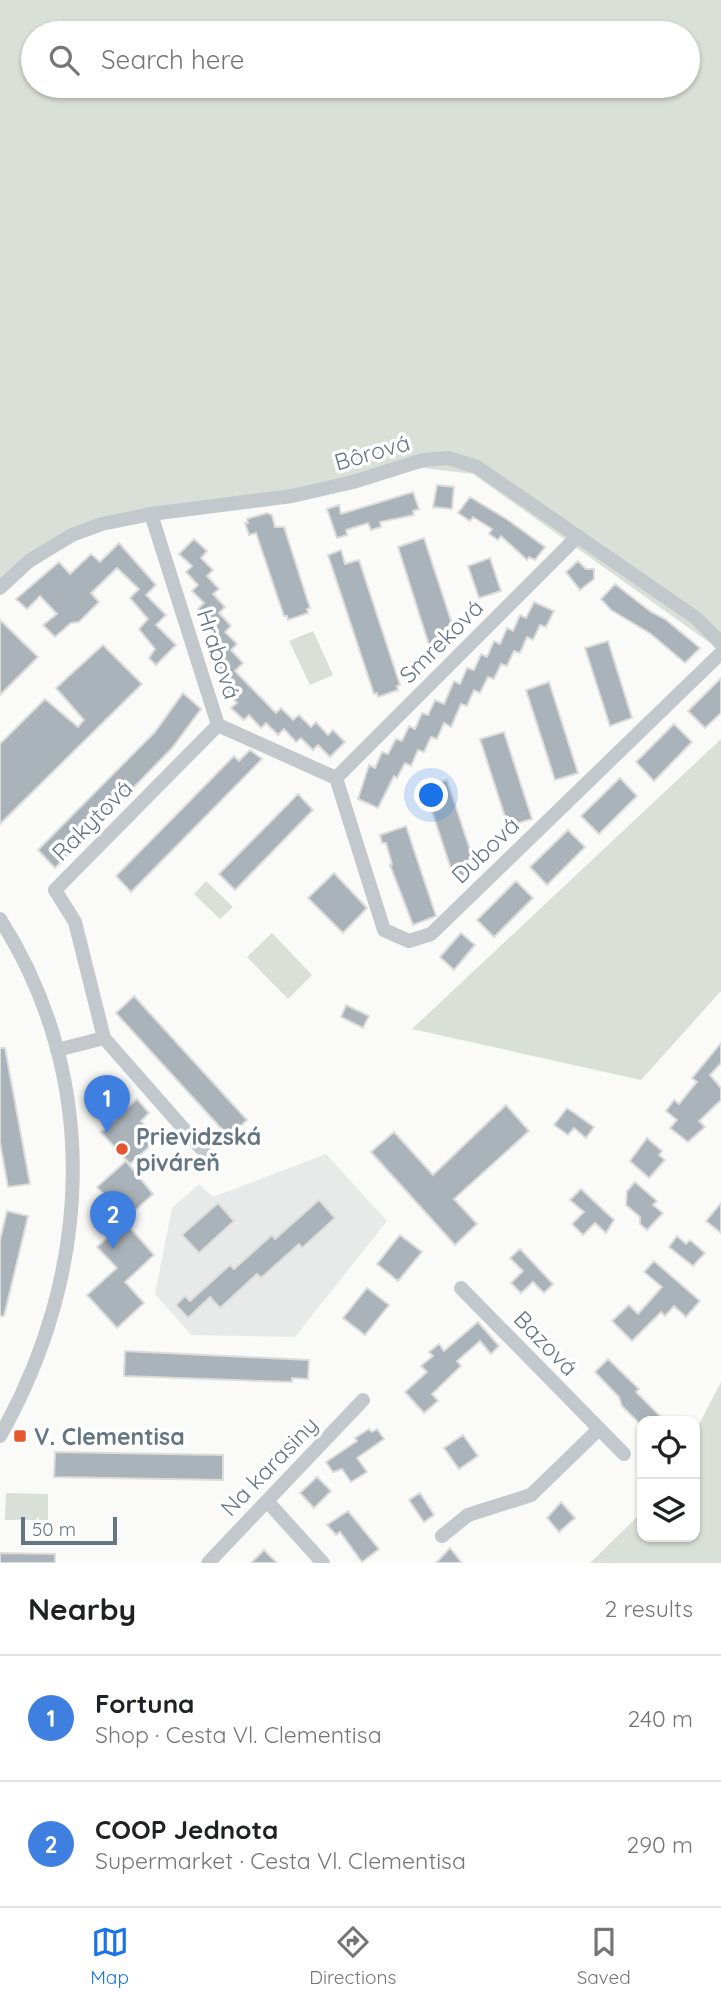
<!DOCTYPE html>
<meta charset="utf-8">
<style>
:root{--surface:#fff;--page:#f2f2f2;--text:#202124;--muted:#757577;--line:#e0e0e0;--accent:#1a73e8}
body{margin:0;font-family:Quicksand,sans-serif;background:var(--page);color:var(--text)}
.controls{position:absolute;right:21px;bottom:21px;display:grid;overflow:hidden;border-radius:14px;box-shadow:0 2px 5px #0004}
.controls button{width:63px;height:63px;display:grid;place-items:center;padding:0;border:0;border-bottom:2px solid var(--line);background:var(--surface);color:var(--text);font:35px sans-serif}
.scale{position:absolute;left:21px;bottom:18px;width:96px;box-sizing:border-box;padding-left:7px;border:4px solid #657683;border-top:0;font-size:19px;line-height:24px;white-space:nowrap;color:#657683;-webkit-text-stroke:5px #fff;paint-order:stroke}
.you{position:absolute;left:432px;top:796px;width:24px;height:24px;margin:-18px;border:5px solid #fff;border-radius:50%;background:#1a73e8;box-shadow:0 0 0 10px #1a73e833}
.badge{display:grid;place-items:center;width:46px;height:46px;border-radius:50%;background:var(--accent);color:#fff;font-size:23px;font-weight:700}
.pin{position:absolute;translate:-50% -58px;filter:drop-shadow(0 2px 4px #0008)}
.pin::after{content:'';position:absolute;top:37px;width:24px;height:21px;background:inherit;clip-path:polygon(0 0,100% 0,50% 100%)}
.list{margin:0;padding:0;list-style:none}
h2{display:flex;justify-content:space-between;align-items:center;height:91px;margin:0;padding:0 28px;font-size:30px}
h2 small{font-size:23px;font-weight:400;color:var(--muted)}
.list li{display:grid;grid-template-columns:46px 1fr auto;gap:21px;align-items:center;box-sizing:border-box;height:126px;padding:0 28px;border-top:2px solid var(--line)}
.list b{display:block;font-size:26px;white-space:nowrap}
.list p{margin:0;font-size:23px;white-space:nowrap;color:var(--muted)}
.list em{font-size:23px;font-style:normal;color:var(--muted)}
.icon{flex:none;width:38px;height:38px;fill:none;stroke:currentColor;stroke-width:2;stroke-linecap:round;stroke-linejoin:round}
.map{position:relative;flex:none;width:721px;height:1563px;overflow:hidden}
.search{position:absolute;background:var(--surface);box-shadow:0 2px 5px #0004;left:21px;right:21px;top:21px;height:77px;display:flex;align-items:center;gap:18px;box-sizing:border-box;padding:0 24px;border-radius:38px;color:var(--muted);font-size:26px}
.sheet{height:343px;background:var(--surface)}
nav{display:flex;justify-content:space-around;align-items:center;box-sizing:border-box;height:98px;border-top:2px solid var(--line);background:var(--surface);font-size:19px;color:var(--muted)}
nav a{display:grid;justify-items:center;gap:4px}
nav .on{color:var(--accent)}
.map>svg:first-child{display:block}
</style>
<div class="map">
<svg width="721" height="1563" viewBox="0 0 721 1563">
<rect width="100%" height="100%" fill="#fafaf8"/>
<path fill="#e8e9e9" d="M326,1154L387,1221L295,1337L191,1335L155,1294L172,1208L199,1184L213,1197Z"/>
<path fill="#dadfd7" fill-rule="evenodd" d="M0,0H721V655L710,643L473,474L423,468L298,493L91,527L0,590ZM33,33H688V86H33Z
M313,631L333,675L310,685L289,641Z
M721,739V991L641,1080L412,1029Z
M206,881L233,907L220,919L194,894Z
M272,933L312,975L288,999L247,957Z
M721,1382V1563H590L642,1512V1537H695V1432Z
M6,1493L48,1494V1520H5Z"/>
<path fill="#aab3b9" stroke="#dcdcda" stroke-width="2" d="M437,485L454,487L452,509L433,507Z
M413,492L419,509L413,511L414,515L380,522L381,527L371,530L368,523L346,530L347,535L337,538L327,509L339,505L341,514Z
M470,497L508,520L545,547L535,560L529,557L527,560L501,536L498,540L489,534L492,529L473,517L470,521L458,513Z
M267,513L272,515L275,527H284L310,608L307,609L308,613L288,620L287,616H284L256,533L249,535L245,523H248L247,519Z
M424,538L456,636L453,637L454,641L434,648L433,644L429,645L398,547Z
M194,539L207,551L201,558L213,570L207,576L219,589L213,594L225,607L219,613L231,626L225,632L237,644L231,650L243,663L235,671L276,713L281,708L293,720L299,715L311,727L316,722L328,735L333,730L345,742L330,757L318,745L313,750L301,738L296,742L284,729L278,735L266,723L261,728L249,715L244,720L231,708L237,703L224,690L232,681L216,665L222,659L209,646L216,640L204,628L210,622L198,609L204,603L192,591L198,585L186,572L192,566L179,554Z
M119,543L156,585L146,595L166,615L156,625L176,645L156,665L149,658L155,649L139,629L148,619L130,598L139,589L117,568L91,593L99,602L79,622L71,623L55,637L43,625L57,614L40,596L27,609L16,599L59,562L70,574L91,554L100,562Z
M341,550L345,564L359,560L400,685L397,686L398,690L378,697L377,693L374,694L328,555Z
M490,558L501,591L479,598L468,566Z
M578,561L586,569H594V579L580,590L566,572Z
M615,584L651,612L665,619L700,648L685,663L651,634L611,610L601,599Z
M534,602L554,611L546,627L540,625L533,640L527,637L520,653L514,651L507,666L501,664L494,679L488,677L480,693L474,690L467,706L461,704L451,727L444,723L437,739L431,737L424,752L418,750L411,766L405,763L397,778L394,776L378,808L358,799L369,765L375,768L382,752L388,754L396,739L402,741L409,726L415,729L422,713L428,715L435,700L444,704L454,681L460,684L467,668L474,670L481,654L487,657L494,641L500,644L507,628L513,631L520,615L526,618Z
M0,620L38,657L0,695Z
M608,641L632,718L610,726L585,648Z
M103,645L142,684L0,824V744L45,699L78,727L84,720L56,688Z
M721,678V713L705,728L688,711Z
M549,682L578,773L555,780L526,690Z
M183,693L201,709L172,748L55,868L38,850L155,732Z
M674,724L692,742L654,781L636,762Z
M504,732L532,819L508,826L480,739Z
M250,750L262,759L131,892L116,876L234,756L239,761Z
M620,778L637,796L599,834L581,816Z
M447,780L477,871L454,878L424,787Z
M298,794L313,810L235,890L219,874Z
M406,826L436,916L413,925L390,865L392,864L386,843H382L380,835Z
M568,830L585,847L547,885L530,867Z
M334,873L367,908L343,933L308,898Z
M516,881L533,898L494,937L477,920Z
M461,933L475,945L454,970L440,957Z
M134,996L247,1120L229,1137L116,1013Z
M346,1005L369,1016L363,1028L341,1017Z
M721,1043V1063L710,1075L721,1088V1100L699,1121L705,1127L688,1142L670,1128L677,1120L666,1111L674,1100L679,1104L697,1082L692,1078Z
M0,1048H5L30,1184L8,1187L0,1142Z
M137,1099L149,1113L141,1121L158,1139L130,1164L101,1132Z
M506,1105L529,1131L454,1199L477,1224L455,1245L371,1152L394,1132L433,1175Z
M567,1108L594,1127L586,1138L574,1128L568,1135L554,1125Z
M647,1138L662,1151L659,1155L665,1160L649,1178L630,1161Z
M126,1161L153,1194L126,1219L97,1187Z
M635,1182L657,1201L653,1205L663,1213L647,1230L640,1224V1217L626,1205L627,1191Z
M581,1189L614,1220L606,1233L595,1223L583,1235L572,1224L584,1212L570,1200Z
M319,1200L335,1218L302,1248L299,1244L261,1278L257,1274L220,1308L210,1297L188,1318L176,1305L185,1296L190,1301L230,1265L234,1269L272,1235L275,1239Z
M218,1203L234,1221L199,1253L182,1235Z
M721,1203V1233L706,1221Z
M7,1211L28,1216L4,1316H0V1240Z
M125,1222L154,1255L125,1282L144,1303L117,1328L87,1295L117,1268L97,1247Z
M400,1235L422,1252L398,1281L377,1264Z
M677,1236L686,1244L690,1240L705,1253L693,1266L669,1247Z
M520,1249L553,1284L544,1293L533,1282L521,1293L511,1283L523,1271L510,1258Z
M654,1261L700,1301L686,1317L674,1306L665,1316L661,1312L632,1341L612,1321L629,1305L638,1314L662,1287L644,1272Z
M367,1288L389,1305L365,1335L343,1318Z
M478,1322L499,1346L491,1354L480,1341L457,1361L461,1366L432,1394L438,1401L424,1413L405,1392L427,1372L421,1366L433,1356L429,1352L439,1344L444,1351Z
M125,1351L309,1360L308,1379L292,1378V1382L124,1376Z
M608,1359L639,1389L636,1392L665,1421H642L641,1425L622,1406L619,1397L595,1372Z
M369,1429L372,1432L377,1429L384,1439L357,1458L367,1472L351,1482L342,1469L333,1472L326,1462L357,1441L355,1438Z
M463,1435L478,1456L459,1469L444,1448Z
M55,1452L223,1455V1480L54,1477Z
M317,1477L331,1491L314,1508L300,1493Z
M420,1493L434,1515L424,1522L409,1500Z
M561,1502L575,1518L559,1532L547,1518Z
M348,1511L379,1549L362,1562L340,1532L336,1535L327,1525Z
M450,1548L462,1563H436Z
M264,1550L277,1563H251Z
M0,1553L55,1554V1563H0Z"/>
<g fill="none" stroke-linecap="round" stroke-linejoin="round">
<path stroke="#c3c8cc" stroke-width="14" d="M151,514L218,725L336,778
M0,588L29,561L72,535L102,524L151,514L292,496L353,482L423,460L448,458L477,467L696,618L721,643
M336,778L384,930L409,941L431,934L721,653
M336,778L578,536
M0,919C102,1079 92,1274 0,1436
M104,1038L205,1153
M57,1050L104,1038L75,922L55,890L218,725
M461,1288L624,1454
M267,1501L323,1563
M442,1536L468,1515L531,1495L599,1429
M208,1563L363,1400"/>
</g>
<g fill="#e4572e" stroke="#fff" stroke-width="2.5">
<circle cx="122" cy="1149" r="7"/>
<rect x="13" y="1429" width="14" height="14" rx="3.5"/>
</g>
<g text-anchor="middle" dominant-baseline="central" stroke-width="7" stroke-linejoin="round" paint-order="stroke">
<g font-size="23" fill="#657683" stroke="#fff">
<text transform="translate(372 452) rotate(-16)">Bôrová</text>
<text transform="translate(441 641) rotate(-45)">Smreková</text>
<text transform="translate(219 654) rotate(72)">Hrabová</text>
<text transform="translate(92 820) rotate(-45)">Rakytová</text>
<text transform="translate(485 850) rotate(-44)">Dubová</text>
<text transform="translate(546 1343) rotate(46)">Bazová</text>
<text transform="translate(269 1466) rotate(-46)">Na karasiny</text>
</g>
<g font-size="23" font-weight="bold" fill="#657683" stroke="#fff" text-anchor="start">
<text x="136" y="1136">Prievidzská<tspan x="136" dy="26">piváreň</tspan></text>
<text x="34" y="1436">V. Clementisa</text>
</g>
</g>
</svg>
<div class="controls">
<button><svg class="icon" aria-label="locate" viewBox="0 0 24 24"><circle cx="12" cy="12" r="6"/><path d="M12 2v4M12 18v4M2 12h4M18 12h4"/></svg></button>
<button><svg class="icon" aria-label="layers" viewBox="0 0 24 24"><path d="M12 4l9 5-9 5-9-5zM3 14l9 5 9-5"/></svg></button>
</div>
<div class="scale">50 m</div>
<div class="you"></div>
<div class="pin badge" style="left:107px;top:1133px;background:#3f7fe0">1</div>
<div class="pin badge" style="left:113px;top:1249px;background:#3f7fe0">2</div>
<div class="search"><svg class="icon" aria-label="search" viewBox="0 0 24 24"><circle cx="10" cy="10" r="6"/><path d="M15 15l6 6"/></svg>Search here</div>
</div>
<section class="sheet">
<h2>Nearby<small>2 results</small></h2>
<ul class="list">
<li><span class="badge" style="background:#3f7fe0">1</span><div><b>Fortuna</b><p>Shop · Cesta Vl. Clementisa</p></div><em>240 m</em></li>
<li><span class="badge" style="background:#3f7fe0">2</span><div><b>COOP Jednota</b><p>Supermarket · Cesta Vl. Clementisa</p></div><em>290 m</em></li>
</ul>
</section>
<nav>
<a class="on"><svg class="icon" aria-label="map" viewBox="0 0 24 24"><path d="M3 6l6-2 6 2 6-2v14l-6 2-6-2-6 2zM9 4v14M15 6v14"/></svg>Map</a>
<a><svg class="icon" aria-label="directions" viewBox="0 0 24 24"><path d="M12 3l9 9-9 9-9-9zM9 14v-3h6M13 9l2 2-2 2"/></svg>Directions</a>
<a><svg class="icon" aria-label="saved" viewBox="0 0 24 24"><path d="M7 4h10v16l-5-4-5 4z"/></svg>Saved</a>
</nav>
